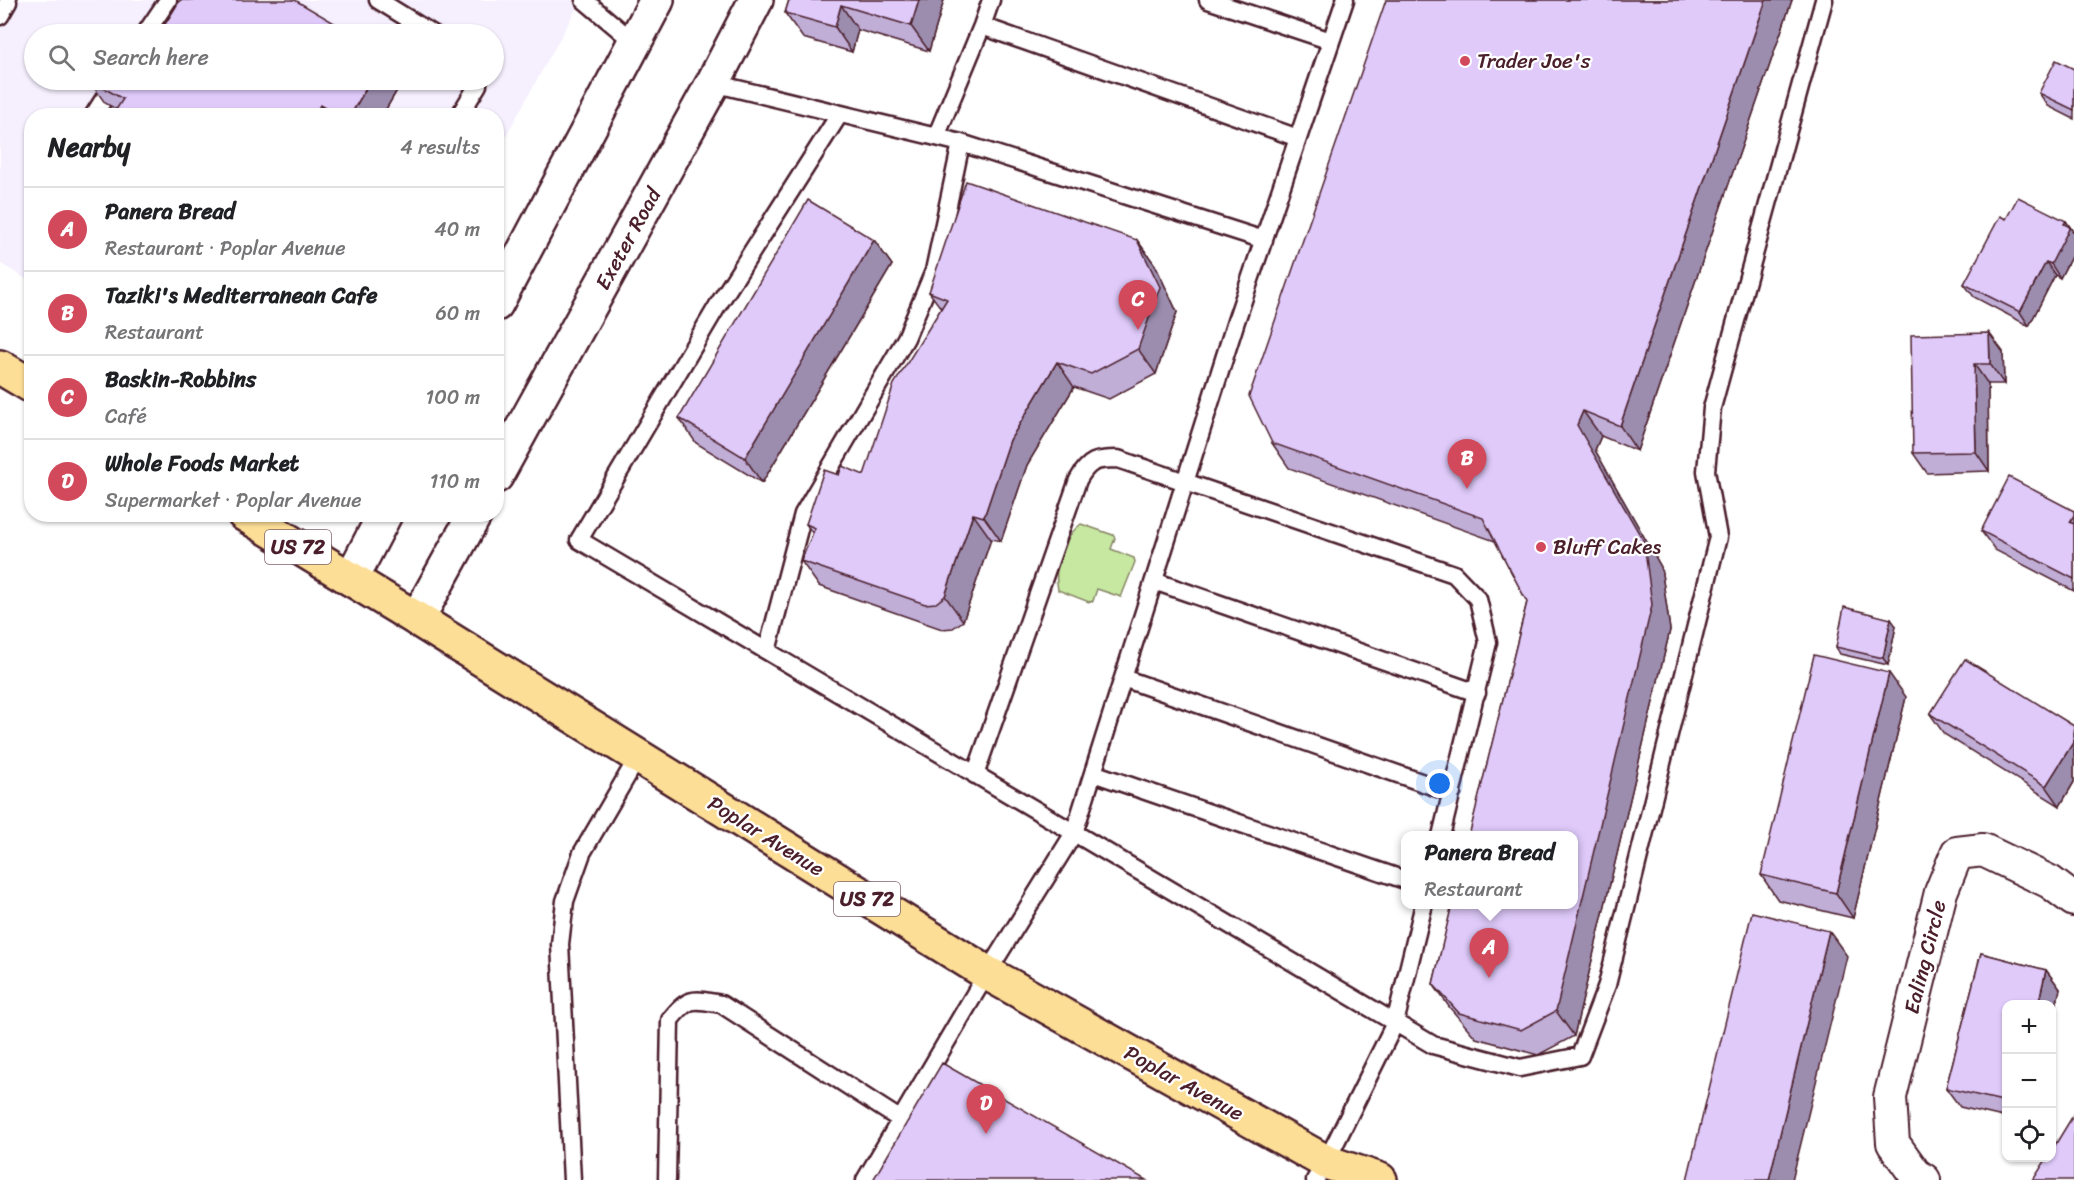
<!DOCTYPE html>
<meta charset="utf-8">
<style>
:root{--surface:#fff;--page:#f6f6f6;--text:#202124;--muted:#757577;--line:#e0e0e0;--accent:#d1495b}
body{margin:0;font-family:Sriracha,sans-serif;background:var(--page);color:var(--text)}
.controls{position:absolute;right:18px;bottom:18px;display:grid;overflow:hidden;border-radius:12px;box-shadow:0 2px 4px #0004}
.controls button{width:54px;height:54px;display:grid;place-items:center;padding:0;border:0;border-bottom:2px solid var(--line);background:var(--surface);color:var(--text);font:30px sans-serif}
.you{position:absolute;left:1440px;top:784px;width:21px;height:21px;margin:-15px;border:4px solid #fff;border-radius:50%;background:#1a73e8;box-shadow:0 0 0 9px #1a73e833}
.badge{display:grid;place-items:center;width:39px;height:39px;border-radius:50%;background:var(--accent);color:#fff;font-size:20px;font-weight:700}
.pin{position:absolute;translate:-50% -50px;filter:drop-shadow(0 2px 3px #0008)}
.pin::after{content:'';position:absolute;top:32px;width:21px;height:18px;background:inherit;clip-path:polygon(0 0,100% 0,50% 100%)}
.popup{position:absolute;left:1401px;top:831px;width:177px;height:78px;box-sizing:border-box;display:grid;place-content:center;border-radius:12px;background:var(--surface);filter:drop-shadow(0 2px 4px #0005);font-size:20px;white-space:nowrap;color:var(--muted)}
.popup b{font-size:22px;color:var(--text)}
.popup::after{content:'';position:absolute;left:50%;top:100%;margin-left:-12px;border:12px solid transparent;border-top-color:var(--surface)}
.list{margin:0;padding:0;list-style:none}
h2{display:flex;justify-content:space-between;align-items:center;height:78px;margin:0;padding:0 24px;font-size:26px}
h2 small{font-size:20px;font-weight:400;color:var(--muted)}
.list li{display:grid;grid-template-columns:39px 1fr auto;gap:18px;align-items:center;box-sizing:border-box;height:84px;padding:0 24px;border-top:2px solid var(--line)}
.list b{display:block;font-size:22px;white-space:nowrap}
.list p{margin:0;font-size:20px;white-space:nowrap;color:var(--muted)}
.list em{font-size:20px;font-style:normal;color:var(--muted)}
.icon{flex:none;width:33px;height:33px;fill:none;stroke:currentColor;stroke-width:2;stroke-linecap:round;stroke-linejoin:round}
.map{position:relative;flex:none;width:2074px;height:1180px;overflow:hidden}
.search{position:absolute;background:var(--surface);box-shadow:0 2px 4px #0004;left:24px;top:24px;width:480px;height:66px;display:flex;align-items:center;gap:15px;box-sizing:border-box;padding:0 21px;border-radius:33px;color:var(--muted);font-size:22px}
.panel{position:absolute;background:var(--surface);box-shadow:0 2px 4px #0004;left:24px;top:108px;width:480px;height:414px;border-radius:24px}
.map>svg:first-child{display:block}
</style>
<div class="map">
<svg width="2074" height="1180" viewBox="0 0 2074 1180">
<rect width="100%" height="100%" fill="#fff"/>
<filter id="ink" filterUnits="userSpaceOnUse"><feTurbulence type="fractalNoise" baseFrequency=".0167" numOctaves="2"/><feDisplacementMap in="SourceGraphic" scale="12" xChannelSelector="R" yChannelSelector="G"/><feConvolveMatrix kernelMatrix="1 2 1 2 8 2 1 2 1" color-interpolation-filters="sRGB"/></filter>
<g filter="url(#ink)">
<path fill="#f5effe" fill-rule="evenodd" d="M0,0H581L497,152L496,116H32L31,282L0,263ZM34,34H494V80H34Z"/>
<path fill="#c6e8a1" stroke="#888466" stroke-width="1.5" d="M1081,524L1113,535L1115,538L1111,549L1134,558L1135,562L1121,597L1097,589L1093,601L1089,602L1058,590C1053,568 1062,538 1081,524Z"/>
<g fill="none" stroke-linecap="round" stroke-linejoin="round">
<defs>
<path id="service" d="M378,0L433,34
M584,0L635,43
M1208,0L1331,41
M0,16L8,2
M982,26L1298,138
M145,34L168,0
M713,83L961,143L1264,240
M839,115L718,305L579,540L1433,1045L1520,1068L1580,1056L1607,985L1718,537L1706,471L1712,408L1824,0
M93,116L116,80
M459,116L478,85V80
M936,137L982,26L991,0
M1154,581L1477,693
M767,651L803,514L906,338L934,271L961,143
M1123,678L1452,793
M1093,773L1405,880
M975,775L1078,480C1089,460 1096,459 1118,459L1454,574L1478,599L1488,642L1441,836
M572,1180L560,944L565,901L582,853L638,757
M667,1180L670,1020C689,996 693,999 721,1004L901,1120
M865,1180L987,973L1074,833L1236,321L1345,0
M1315,1180L1326,1162L1395,1023L1424,904"/>
<path id="minor" d="M1924,1180L1915,1174L1893,1143L1890,1097L1941,892L1957,853L1983,850L2050,882L2074,900"/>
<path id="tertiary" d="M496,304L657,0
M496,476L713,83L756,0
M351,579L385,514
M417,619L475,514"/>
<path id="primary" d="M0,367L32,386
M244,514L417,619L987,973L1326,1162L1380,1180"/>
</defs>
<use href="#service" stroke="#4a1f2b" stroke-width="21"/>
<use href="#minor" stroke="#4a1f2b" stroke-width="36"/>
<use href="#tertiary" stroke="#4a1f2b" stroke-width="38"/>
<use href="#primary" stroke="#4a1f2b" stroke-width="38"/>
<use href="#service" stroke="#fff" stroke-width="16"/>
<use href="#minor" stroke="#fff" stroke-width="32"/>
<use href="#tertiary" stroke="#fff" stroke-width="33"/>
<use href="#primary" stroke="#fdde96" stroke-width="33"/>
</g>
<path fill="#c0aed7" stroke="#4a1f2b" stroke-width="1.5" d="M789,0H944L929,51L858,30L852,52L803,38L785,13Z
M1386,0H1792L1637,451L1601,436L1595,450L1661,567L1670,630L1574,1036L1538,1055L1476,1038L1450,1008L1433,984L1527,602L1495,541L1289,468L1272,443Z
M2074,69V119L2048,106L2039,93Z
M89,80H403L382,116H112L116,109L105,103Z
M2006,219L2066,221L2074,233V251L2060,278L2055,275L2029,326L1974,297L1964,284Z
M874,240L892,265L762,483L696,443L679,418Z
M1137,240L1155,265L1177,312L1156,374L1109,399L1074,387L1027,465L1001,541L991,539L963,621L953,628L942,629L819,586L801,561L813,534L806,524L839,475H864L941,308L929,292Z
M1989,333L2003,352L2004,384H1988L1989,471L1927,473L1913,453Z
M2074,511V591L1995,550L1981,531Z
M1896,626L1888,665L1840,654L1836,647Z
M1906,697L1853,918L1778,900L1761,875Z
M1930,714L2074,726V782L2060,806L1944,734Z
M1981,953L2046,970L2060,989L2052,1023V1005H2007V1118L1960,1107L1946,1088Z"/>
<path fill="#9c8daf" stroke="#4a1f2b" stroke-width="1.5" d="M919,0H944L929,51L911,26Z
M1766,0H1792L1637,451L1620,426Z
M841,5L858,30L852,52L835,27Z
M371,80H403L382,116H350Z
M320,105L328,116H314Z
M2066,221L2074,233V251L2060,278L2051,264L2064,224Z
M874,240L892,265L762,483L745,458Z
M1137,240L1155,265L1177,312L1156,374L1138,349Z
M2046,262L2055,275L2029,326L2020,312Z
M1989,333L2003,352L2004,384L1990,364Z
M1057,362L1074,387L1027,465L1001,541L984,517L1010,440Z
M1974,364L1988,384L1989,471L1976,452Z
M1583,411L1601,436L1595,450L1661,567L1670,630L1574,1036L1556,1011L1577,425Z
M973,514L991,539L963,621L945,596Z
M1891,619L1896,626L1888,665L1883,658Z
M1889,673L1906,697L1853,918L1836,893Z
M2074,741V782L2060,806L2046,786Z
M1829,931L1847,956L1792,1180H1769Z
M2046,970L2060,989L2052,1023V1005H2038Z"/>
<path fill="#dfcafa" stroke="#4a1f2b" stroke-width="1.5" d="M180,0H295L353,34H159Z
M789,0H919L911,26L841,5L835,27L785,13Z
M1386,0H1766L1620,426L1583,411L1577,425L1644,542L1652,605L1556,1011L1521,1030L1459,1013L1433,984L1452,904H1573V836H1469L1527,602L1483,518L1272,443L1249,396Z
M2056,60L2074,69V110L2039,93Z
M90,80H371L350,116H338L320,105L314,116H112L123,99Z
M966,181L1137,240L1160,287L1138,349L1091,374L1057,362L1010,440L984,517L973,514L945,596L936,603L925,604L801,561L815,528L806,524L824,470L839,475L842,466L864,475L894,384L947,299L929,292Z
M2018,197L2066,221L2064,224L2070,227L2051,264L2046,262L2020,312L1964,284L2000,216L2006,219Z
M808,200L874,240L745,458L679,418Z
M1989,333L1990,364H1974L1976,452L1913,453L1911,335Z
M2009,477L2074,511V515L2070,522L2074,524V579L1981,531Z
M1844,607L1891,619L1883,658L1836,647Z
M1814,655L1889,673L1836,893L1761,875Z
M1965,659L2074,726V741L2046,786L1930,714Z
M1752,912L1829,931L1769,1180H1687Z
M1981,953L2046,970L2038,1005H2007V1102L1946,1088Z
M942,1063L1146,1180H873Z
M2074,1114V1180H2033L2047,1158H2052V1150Z"/>
</g>
<g fill="#d1495b" stroke="#fff" stroke-width="2">
<circle cx="1465" cy="61" r="6"/>
<circle cx="1541" cy="547" r="6"/>
</g>
<g text-anchor="middle" dominant-baseline="central" stroke-width="4.5" stroke-linejoin="round" paint-order="stroke">
<g fill="#fff" stroke="#80626b" stroke-width="1.5">
<rect x="265" y="530" width="66" height="34" rx="4.5"/>
<rect x="834" y="882" width="66" height="34" rx="4.5"/>
</g>
<g font-size="20" font-weight="bold" fill="#4a1f2b">
<text x="298" y="547">US 72</text>
<text x="867" y="899">US 72</text>
</g>
<g font-size="21" fill="#4a1f2b" stroke="#fff" text-anchor="start">
<text x="1477" y="61">Trader Joe's</text>
<text x="1553" y="547">Bluff Cakes</text>
</g>
<g font-size="21" fill="#4a1f2b" stroke="#fff">
<text transform="translate(628 239) rotate(-61)">Exeter Road</text>
<text transform="translate(766 836) rotate(32)">Poplar Avenue</text>
<text transform="translate(1925 957) rotate(-76)">Ealing Circle</text>
<text transform="translate(1184 1083) rotate(29)">Poplar Avenue</text>
</g>
</g>
</svg>
<div class="controls">
<button>+</button>
<button>−</button>
<button><svg class="icon" aria-label="locate" viewBox="0 0 24 24"><circle cx="12" cy="12" r="6"/><path d="M12 2v4M12 18v4M2 12h4M18 12h4"/></svg></button>
</div>
<div class="you"></div>
<div class="pin badge" style="left:1489px;top:978px">A</div>
<div class="popup"><b>Panera Bread</b>Restaurant</div>
<div class="pin badge" style="left:1467px;top:489px">B</div>
<div class="pin badge" style="left:1138px;top:330px">C</div>
<div class="pin badge" style="left:986px;top:1134px">D</div>
<div class="search"><svg class="icon" aria-label="search" viewBox="0 0 24 24"><circle cx="10" cy="10" r="6"/><path d="M15 15l6 6"/></svg>Search here</div>
<section class="panel">
<h2>Nearby<small>4 results</small></h2>
<ul class="list">
<li><span class="badge">A</span><div><b>Panera Bread</b><p>Restaurant · Poplar Avenue</p></div><em>40 m</em></li>
<li><span class="badge">B</span><div><b>Taziki's Mediterranean Cafe</b><p>Restaurant</p></div><em>60 m</em></li>
<li><span class="badge">C</span><div><b>Baskin-Robbins</b><p>Café</p></div><em>100 m</em></li>
<li><span class="badge">D</span><div><b>Whole Foods Market</b><p>Supermarket · Poplar Avenue</p></div><em>110 m</em></li>
</ul>
</section>
</div>
